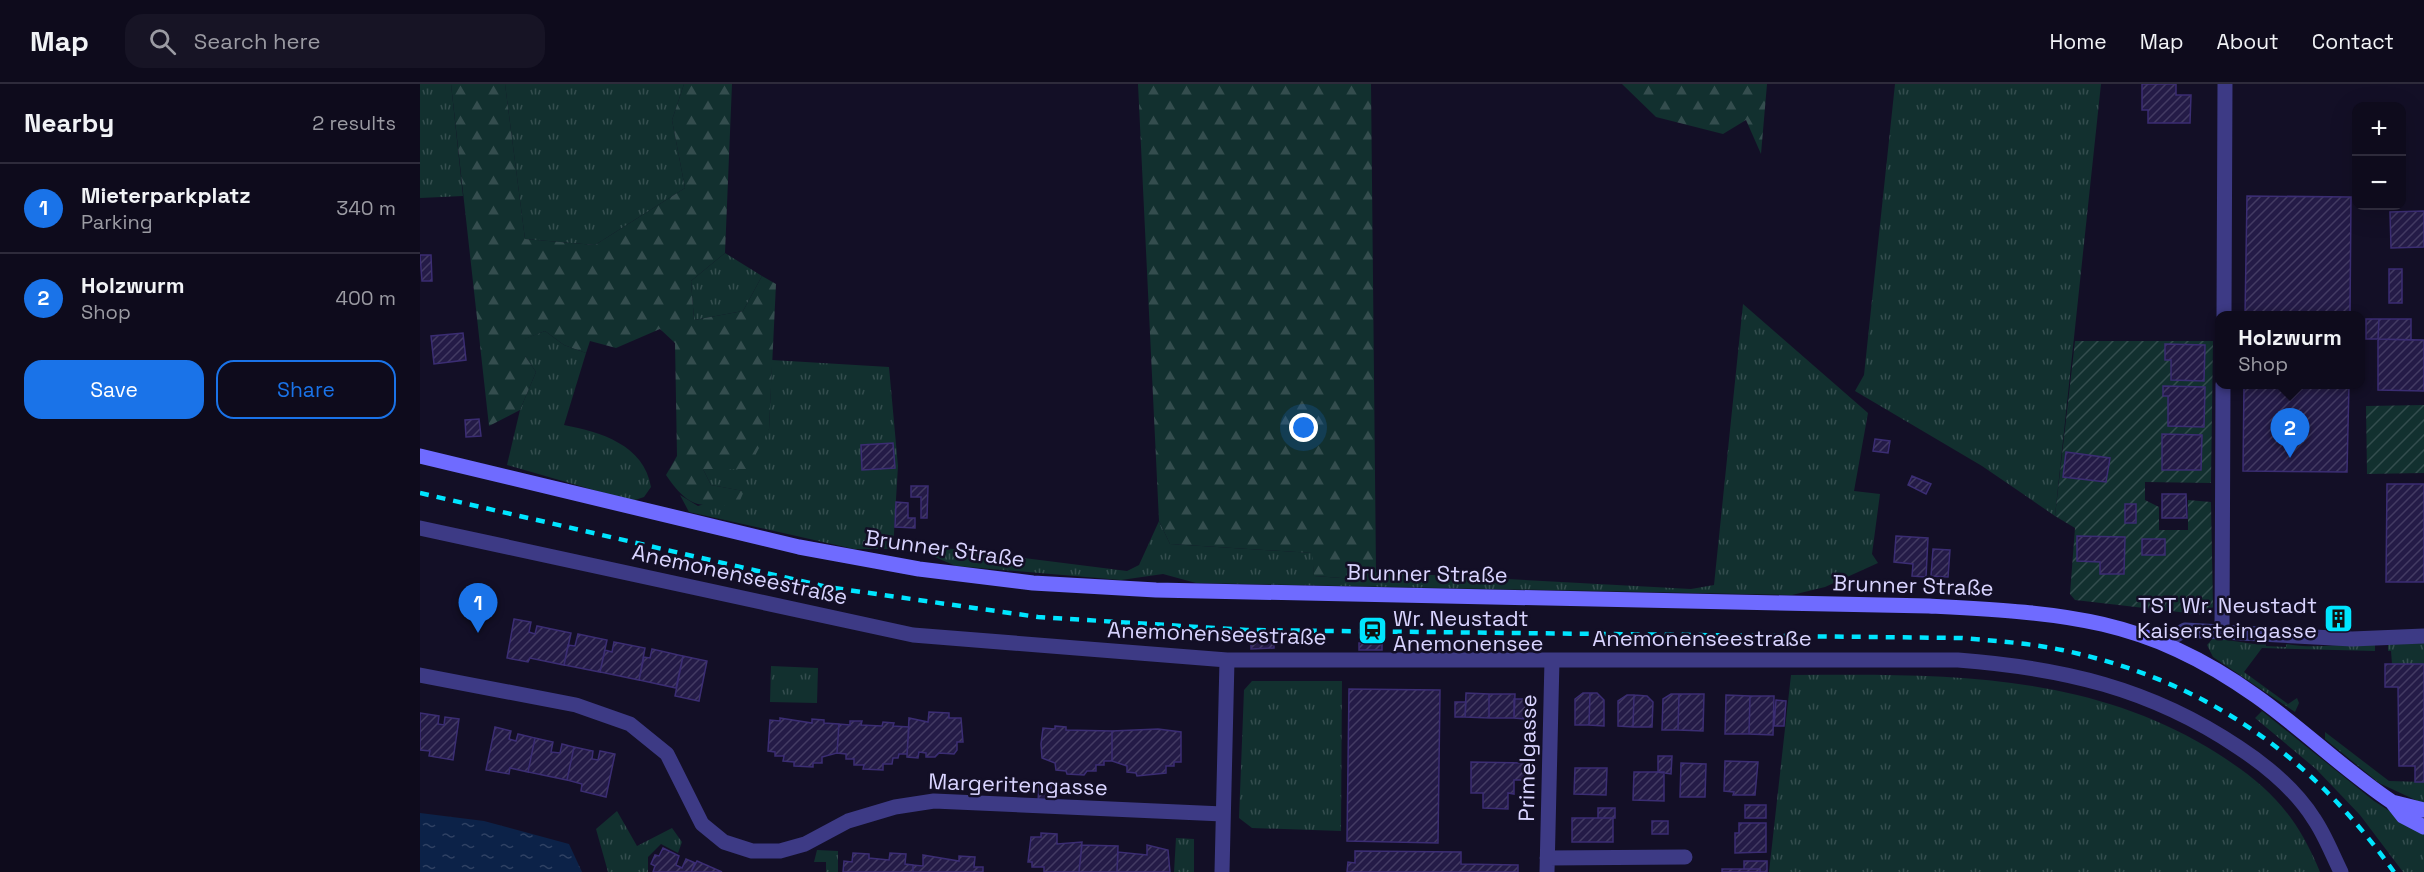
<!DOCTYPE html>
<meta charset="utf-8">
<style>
:root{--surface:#0e0b1c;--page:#171425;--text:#f1f3f6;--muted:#9b9ba3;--line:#2e2b3b;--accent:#1a73e8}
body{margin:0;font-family:"Space Grotesk",sans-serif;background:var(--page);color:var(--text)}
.controls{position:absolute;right:18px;top:18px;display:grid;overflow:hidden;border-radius:12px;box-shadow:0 6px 24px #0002}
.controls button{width:54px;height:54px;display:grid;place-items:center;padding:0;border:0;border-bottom:2px solid var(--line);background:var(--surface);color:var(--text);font:30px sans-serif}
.you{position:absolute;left:884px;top:344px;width:21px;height:21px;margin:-15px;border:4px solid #fff;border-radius:50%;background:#1a73e8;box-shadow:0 0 0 9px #1a73e833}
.badge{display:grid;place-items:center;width:39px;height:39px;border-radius:50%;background:var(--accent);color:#fff;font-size:20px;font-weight:700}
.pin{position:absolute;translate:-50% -50px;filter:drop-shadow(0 2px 3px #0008)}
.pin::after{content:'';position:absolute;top:32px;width:21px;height:18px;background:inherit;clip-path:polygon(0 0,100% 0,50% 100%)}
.popup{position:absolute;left:1795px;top:227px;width:150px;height:78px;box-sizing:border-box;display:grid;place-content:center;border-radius:12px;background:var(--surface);filter:drop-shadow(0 2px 4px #0005);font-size:20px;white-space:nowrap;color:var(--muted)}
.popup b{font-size:22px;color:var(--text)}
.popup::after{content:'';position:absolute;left:50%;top:100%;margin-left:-12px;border:12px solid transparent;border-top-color:var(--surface)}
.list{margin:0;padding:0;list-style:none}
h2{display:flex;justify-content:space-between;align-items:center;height:78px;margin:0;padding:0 24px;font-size:26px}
h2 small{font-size:20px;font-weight:400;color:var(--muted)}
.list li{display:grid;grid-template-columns:39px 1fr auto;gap:18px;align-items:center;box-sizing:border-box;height:90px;padding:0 24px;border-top:2px solid var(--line)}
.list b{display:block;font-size:22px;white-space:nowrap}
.list p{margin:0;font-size:20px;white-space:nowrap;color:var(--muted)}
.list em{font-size:20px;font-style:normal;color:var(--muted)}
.actions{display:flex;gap:12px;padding:18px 24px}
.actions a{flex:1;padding:14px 0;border:2px solid var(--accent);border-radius:18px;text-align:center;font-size:21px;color:var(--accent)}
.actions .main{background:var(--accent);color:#fff}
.icon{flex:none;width:33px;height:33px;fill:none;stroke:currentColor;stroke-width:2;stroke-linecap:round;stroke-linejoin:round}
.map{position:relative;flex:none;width:2004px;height:788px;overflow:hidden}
header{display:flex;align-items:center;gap:36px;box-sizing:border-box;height:84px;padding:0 30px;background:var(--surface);border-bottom:2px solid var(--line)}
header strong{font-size:28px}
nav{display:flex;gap:33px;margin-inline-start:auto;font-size:21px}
.search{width:420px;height:54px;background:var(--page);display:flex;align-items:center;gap:15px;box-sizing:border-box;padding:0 21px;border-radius:18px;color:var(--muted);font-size:22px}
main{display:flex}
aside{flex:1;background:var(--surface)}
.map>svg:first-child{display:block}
</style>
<header>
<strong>Map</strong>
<div class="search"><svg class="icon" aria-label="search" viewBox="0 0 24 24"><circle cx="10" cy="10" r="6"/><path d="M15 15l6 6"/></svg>Search here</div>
<nav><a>Home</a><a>Map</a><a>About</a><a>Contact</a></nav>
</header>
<main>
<aside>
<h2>Nearby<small>2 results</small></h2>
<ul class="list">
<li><span class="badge">1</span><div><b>Mieterparkplatz</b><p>Parking</p></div><em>340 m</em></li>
<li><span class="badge">2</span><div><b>Holzwurm</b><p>Shop</p></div><em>400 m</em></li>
</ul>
<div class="actions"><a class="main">Save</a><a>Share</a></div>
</aside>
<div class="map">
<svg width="2004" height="788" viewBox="0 0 2004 788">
<defs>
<pattern id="grass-tufts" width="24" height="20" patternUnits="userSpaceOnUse" patternTransform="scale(1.5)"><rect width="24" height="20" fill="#12302f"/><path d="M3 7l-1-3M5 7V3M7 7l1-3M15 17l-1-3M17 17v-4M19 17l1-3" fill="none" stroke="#344d4e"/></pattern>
<pattern id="forest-firs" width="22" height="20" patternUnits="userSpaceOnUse" patternTransform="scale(1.5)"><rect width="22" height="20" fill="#12302f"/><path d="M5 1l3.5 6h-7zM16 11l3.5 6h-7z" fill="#344d4e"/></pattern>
<pattern id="garden-furrows" width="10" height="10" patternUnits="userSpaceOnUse" patternTransform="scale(1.5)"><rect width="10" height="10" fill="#12302f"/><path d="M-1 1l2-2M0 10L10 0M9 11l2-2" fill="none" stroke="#344d4e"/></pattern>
<pattern id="water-ripples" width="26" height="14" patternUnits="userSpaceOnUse" patternTransform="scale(1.5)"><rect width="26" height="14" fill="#0c2248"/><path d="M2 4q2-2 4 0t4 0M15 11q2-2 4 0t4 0" fill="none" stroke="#2f4163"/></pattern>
<pattern id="building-hatch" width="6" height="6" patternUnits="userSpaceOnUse" patternTransform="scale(1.5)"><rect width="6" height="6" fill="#241b47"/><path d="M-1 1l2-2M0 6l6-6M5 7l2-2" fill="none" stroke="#433b63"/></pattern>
</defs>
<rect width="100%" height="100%" fill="#130f26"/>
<path fill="url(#grass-tufts)" d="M0,0H31L43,112L0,114Z
M85,0H264L252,36L265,104L175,161L105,155Z
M1475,0H1681L1635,432L1562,382L1435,307L1444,291Z
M305,169L342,192L323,227L274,236L271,197Z
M1323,220L1448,329L1434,407L1460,410L1452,470L1458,479L1405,503L1372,511L776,499L743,490L701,496L536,482L510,471V462L707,487L719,481L739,437L750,460L893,469L894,492L949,496L956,488L1271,505L1294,501Z
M125,247L144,261L166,269L144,341C181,348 224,361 231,403L224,413L212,417L87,381L100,326L116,288L105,272L104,255Z
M352,276L469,283L478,382L473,465H434L269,428L260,411L278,422L323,407L291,401L283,385L349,345Z
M1793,554L1834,560L1846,557V562L1866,563V560C1898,566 1925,558 1955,561V567L1842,564L1824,588L1868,620L1877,614L1879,619L1875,628L1793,573L1787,561Z
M2004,558V580H1972L1971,567H1968V560Z
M351,582L398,584L397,619L350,618Z
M1371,591C1514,590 1660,587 1787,663C1844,698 1874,725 1900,788H1349Z
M832,597H922L921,747L832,744L819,734L824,606Z
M1842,627L1954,717L2004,749V788H1983L1940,731L1896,685L1835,634Z
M1905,648L1969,697L2004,698V720L1959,699L1905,655Z
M197,727L217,762L252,744L262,758L258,769L241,760L228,773V788H188L176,745Z
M756,754L774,755V788H754Z
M397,766L418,767V788H406V778H394Z"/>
<path fill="url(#forest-firs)" d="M31,0H85L105,155L175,161L265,104L252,36L264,0H312L305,169L271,197L274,236L323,227L342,192L356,200L349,345L328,385H283L291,401L324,407L318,421C279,422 270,426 246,391L257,372L255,259L240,245L196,264L170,257L166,269L144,261L125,247L105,255V272L116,288L100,326L69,342Z
M718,0H951L956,488L949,496L894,492L892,469L750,460L739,437Z
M1202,0H1347L1341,70L1326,36L1303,50L1236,33Z"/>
<path fill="url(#garden-furrows)" d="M1655,257H1793L1791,399L1725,398V416L1739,423V446H1768V416L1791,418L1793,523L1785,531L1655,516L1650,510L1655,444L1635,432Z
M2004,321V389L1947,390L1946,322Z"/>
<path fill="url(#water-ripples)" d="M0,729L64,737L149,760L162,788H0Z"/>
<path fill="url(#building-hatch)" stroke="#3b2d73" stroke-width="1.5" d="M1722,0H1756V11H1771L1770,39H1728V26H1722Z
M1827,112L1931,113L1930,232H1825Z
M2004,127V163L1971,164L1970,128Z
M0,171H11L12,197H2Z
M1969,185H1982V219H1969Z
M1946,235H1959L1958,255H1946Z
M1959,235H1991V256L1958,255Z
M43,249L46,276L14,280L11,252Z
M1958,255L2004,256V307L1958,306Z
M1745,260L1785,261L1784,297L1751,296V276H1745Z
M1824,300H1929L1927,388L1823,387Z
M1743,302L1785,303L1784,343L1748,342V312H1743Z
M59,335L61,352L46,353L45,336Z
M1742,350L1782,351L1781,386H1742Z
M1455,355L1470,357L1468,369L1453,367Z
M473,359L475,384L442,386L441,361Z
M1646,368L1690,374L1686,398L1643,393Z
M1492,392L1511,400L1506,410L1488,401Z
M1967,400H2004V498H1966Z
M491,402H508L507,434H501V413H491Z
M1742,410H1766L1767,434H1742Z
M476,418L488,419V434H495V444L475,443Z
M1705,420H1716V439H1705Z
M1476,452L1508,454L1506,493L1492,492L1493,480L1474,478Z
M1657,452L1705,453L1704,490H1680V478L1657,477Z
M1722,455H1745V471H1722Z
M1513,465L1530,466L1528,493L1511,492Z
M94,535L111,538L109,548L115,550L117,542L151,549L144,581L110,574L108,578L87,574Z
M158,550L187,556L180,588L144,581L148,561L155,562Z
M194,558L225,564L219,596L180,588L185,566L192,568Z
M831,558H854V564L831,565Z
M939,559H962V566H939Z
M232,565L263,572L256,604L219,596L224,573L230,574Z
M263,572L287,577L279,617L255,612Z
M1965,580H2004V698H1995V682H1979L1978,603H1965Z
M929,605L1020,606L1018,759L927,757Z
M1046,609L1069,610V634L1045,633Z
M1163,609H1170L1169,641H1155V615Z
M1170,609H1177L1184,616V642L1169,641Z
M1069,610H1095L1094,634H1069Z
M1251,610H1259L1258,646H1242L1243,615Z
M1259,610H1284L1283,647L1258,646Z
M1207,611H1214L1213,643L1198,642V617Z
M1214,611L1227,612L1233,618L1232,643H1213Z
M1306,611L1330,612L1329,650H1305Z
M1330,612H1354L1353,651L1329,650Z
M1094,615H1106V635L1094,634Z
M1356,616L1366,617L1364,642H1354Z
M1035,618H1046L1045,633H1035Z
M509,628L529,629V634H541L543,658H537V666L534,670L519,669L515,673H506V669L499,668L498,674L487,673L489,634L508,638Z
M0,629L19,632L18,640L24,641L25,633L39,635L33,676L9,672L10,667L0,666Z
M360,634L392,639V635L404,636V639L419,640L417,669L402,673V679H393V683L374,682V678L363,677L364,672H355V668L348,667L350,636L360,637Z
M430,637H442L441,641L462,642L463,638L474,639L473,642L489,643L487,670H479L478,674H473L472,680H463V686L443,685L444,681H434V675H426V670L417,669L419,640L430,641Z
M635,642L646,643V646L692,647V677H684V681H676V687H667L664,691L647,690L646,687L636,686L635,679L622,674L621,660L623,644L635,645Z
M75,643L91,647L89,655L96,657L98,650L115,654L108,688L90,684L89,690L66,686Z
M738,645L761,648V678H754V682H746V689L717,692L716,689L707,688V682L692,677V647Z
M115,654L133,658L131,668L140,669L142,660L154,663L147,696L108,688Z
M154,663L173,667L172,675L178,676L180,667L195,670L186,713L161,707L162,700L147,696Z
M1238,672H1252L1251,690L1238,688Z
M1305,677L1338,678L1335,711H1313L1314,708L1304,707Z
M1051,678L1106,679L1105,696H1094V710L1088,709V725L1063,724V709H1051Z
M1261,679L1286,680L1285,713H1260Z
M1155,684H1187L1186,711L1154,710Z
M1214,688H1244V717L1213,716Z
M619,702H631L630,718L618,717Z
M1325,721H1346V734H1325Z
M1178,724H1195V734H1178Z
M1152,734H1193V758H1152Z
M1232,737H1248V750H1232Z
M1319,739H1346V768L1315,769V749H1319Z
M621,749L637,750V760L662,758L659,788H624V783H612V778H608L611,753H621Z
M662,761L698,762L697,788H659Z
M727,761L748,766L750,788H697L698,768L727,771Z
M243,764L259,772L256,781L262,784L266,775L275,779L271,788H233L235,782L231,780L235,771L239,772Z
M935,767L1041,768V780L1098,781V788H927L928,778L935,779Z
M433,769L449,770V774L469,776L470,769L486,770L485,780L493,781V788H423L424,777L432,778Z
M503,771L539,777V772L555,773L554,783H563V788H493V781L503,782Z
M277,777L302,788H271Z
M1324,777H1347V788H1340V785H1324Z
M1302,785H1340V788H1302Z"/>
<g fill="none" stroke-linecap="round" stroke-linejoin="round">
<path stroke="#3d3a85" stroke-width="15" d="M1804,232L1805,0
M0,444L493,551L807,576H1538C1642,584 1730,604 1818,663C1847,682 1875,705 1894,735C1905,751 1912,770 1921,788
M1802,548L1803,300
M1744,558L1765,546L1932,555L2004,552
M0,591L156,621L210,640L247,670L282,740L304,758L332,767H360L385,760L428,737L475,723L514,717L803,730
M1127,774L1265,773
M802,788L807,576
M1127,788L1132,576"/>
<path stroke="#6f6bff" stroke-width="15" d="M0,372L379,463L499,485L613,499L736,506L1509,522C1641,529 1724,532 1836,612C1883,645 1924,686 1972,718L1983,732L2004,743
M1972,718L2004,726"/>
<path stroke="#00e5ff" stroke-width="4.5" stroke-dasharray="9 8" stroke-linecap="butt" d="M0,409L407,503L618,533L826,546L1542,554C1576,557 1609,559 1642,566C1784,596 1890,670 1974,788"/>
</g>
<defs>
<symbol id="building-square" viewBox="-11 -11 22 22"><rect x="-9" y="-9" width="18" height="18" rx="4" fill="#00e5ff" stroke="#130f26"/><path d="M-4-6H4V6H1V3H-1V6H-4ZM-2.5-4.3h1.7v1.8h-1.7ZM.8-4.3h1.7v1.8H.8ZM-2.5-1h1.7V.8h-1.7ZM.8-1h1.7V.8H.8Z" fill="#111"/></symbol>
<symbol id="station-square" viewBox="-11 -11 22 22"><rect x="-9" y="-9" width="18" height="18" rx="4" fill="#00e5ff" stroke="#130f26"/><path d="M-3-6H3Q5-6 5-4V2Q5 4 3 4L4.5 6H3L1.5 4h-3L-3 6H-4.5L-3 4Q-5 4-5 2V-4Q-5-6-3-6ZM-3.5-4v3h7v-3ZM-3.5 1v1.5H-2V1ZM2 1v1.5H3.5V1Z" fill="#111"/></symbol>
</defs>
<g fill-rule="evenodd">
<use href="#building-square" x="1902" y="518" width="33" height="33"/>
<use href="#station-square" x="936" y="530" width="33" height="33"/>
</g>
<g text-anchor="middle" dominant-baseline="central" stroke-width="5" stroke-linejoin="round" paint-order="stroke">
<g font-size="22" fill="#d9d4ff" stroke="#130f26">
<text transform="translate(525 464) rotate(8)">Brunner Straße</text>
<text transform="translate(1007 489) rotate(1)">Brunner Straße</text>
<text transform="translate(320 490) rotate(12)">Anemonenseestraße</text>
<text transform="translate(1493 501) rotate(2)">Brunner Straße</text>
<text transform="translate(797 549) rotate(2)">Anemonenseestraße</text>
<text x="1282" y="554">Anemonenseestraße</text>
<text transform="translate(1107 674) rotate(-89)">Primelgasse</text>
<text transform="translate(598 700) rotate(2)">Margeritengasse</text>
</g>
<g font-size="22" fill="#d9d4ff" stroke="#130f26" text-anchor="end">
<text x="1897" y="521">TST Wr. Neustadt<tspan x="1897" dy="25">Kaisersteingasse</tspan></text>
<text x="973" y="534" text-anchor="start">Wr. Neustadt<tspan x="973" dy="25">Anemonensee</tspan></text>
</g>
</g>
</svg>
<div class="controls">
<button>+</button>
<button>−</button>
</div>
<div class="you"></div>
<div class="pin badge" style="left:58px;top:549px">1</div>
<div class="pin badge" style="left:1870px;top:374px">2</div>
<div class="popup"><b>Holzwurm</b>Shop</div>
</div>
</main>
